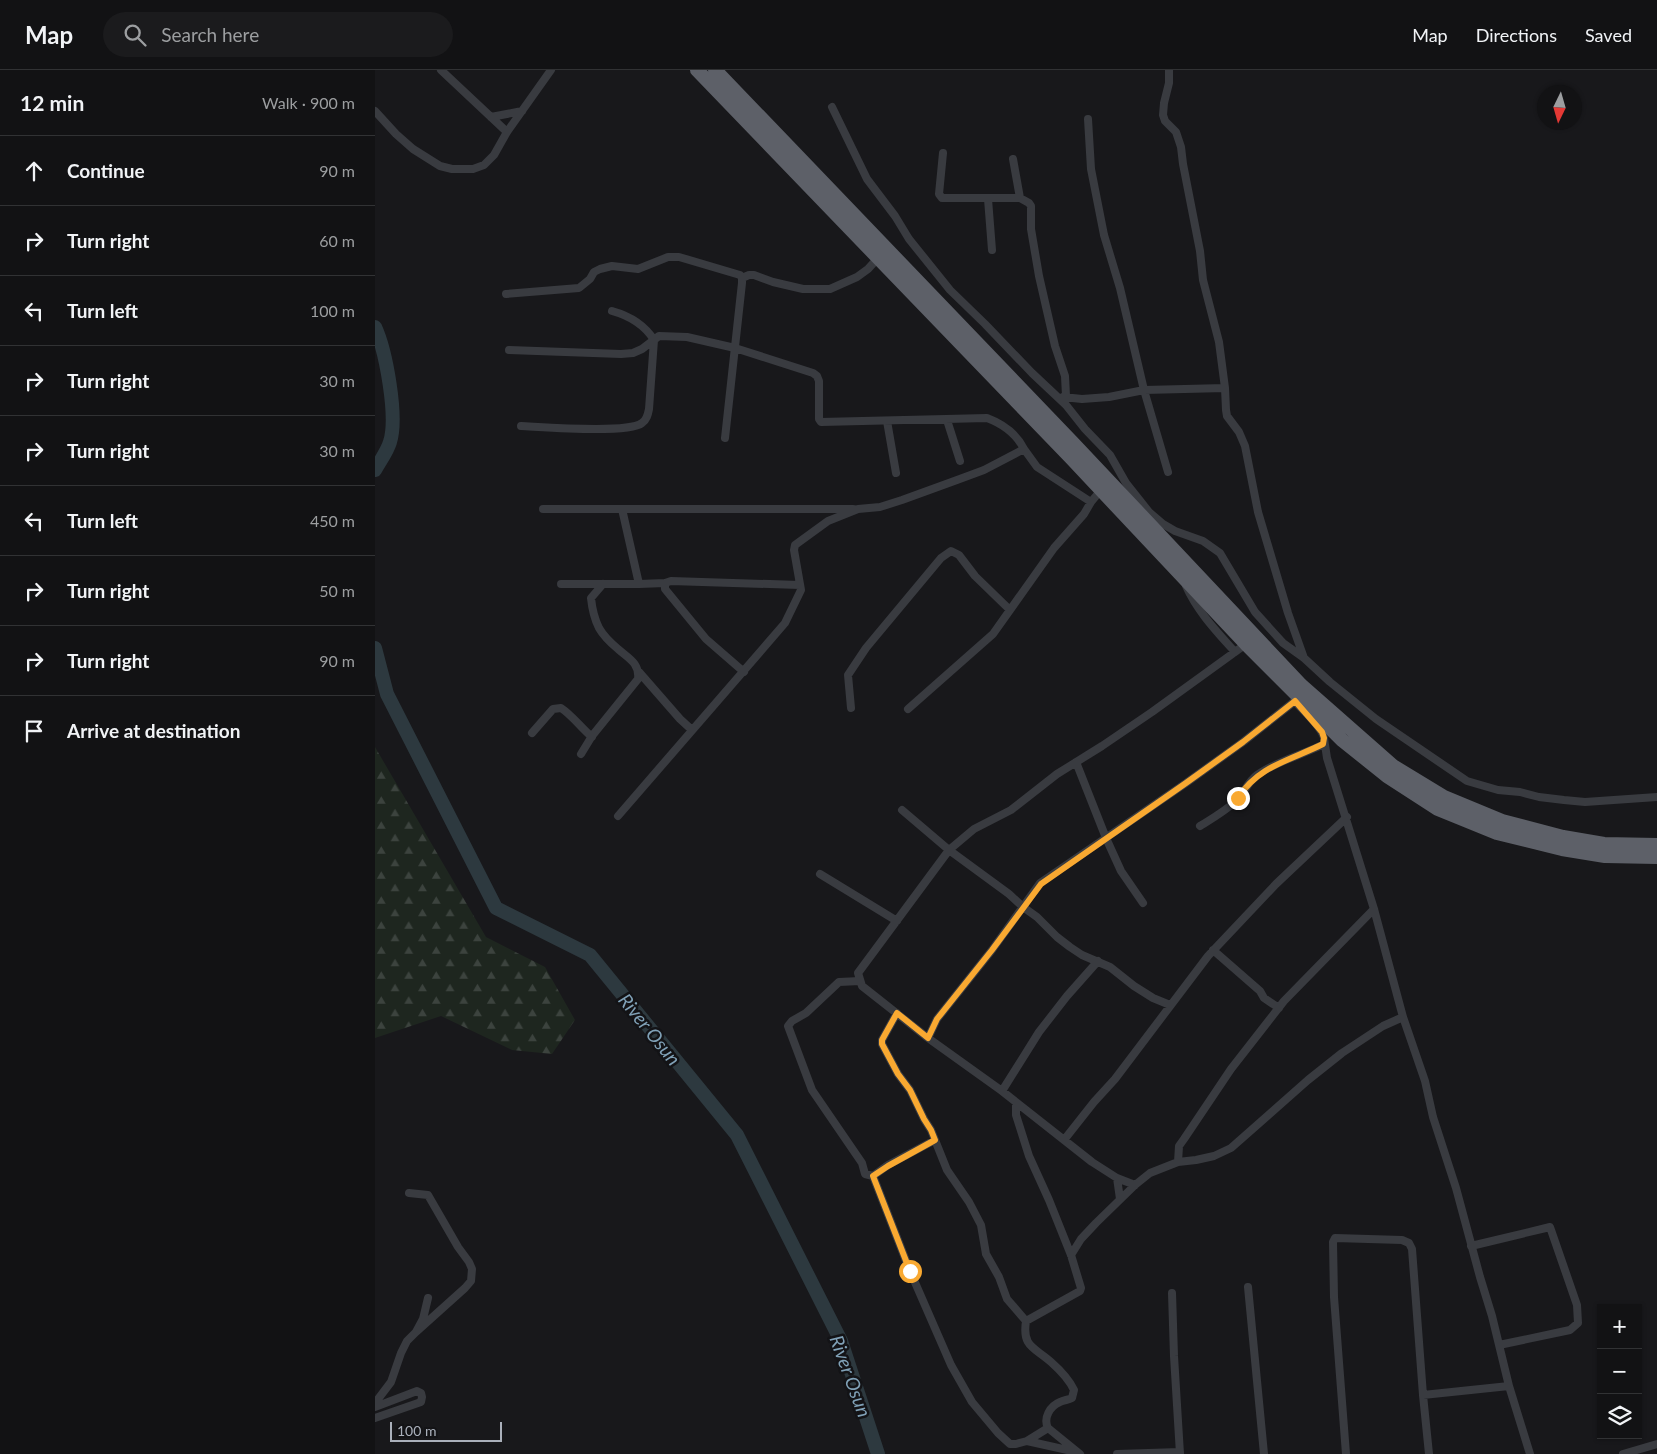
<!DOCTYPE html>
<meta charset="utf-8">
<style>
:root{--surface:#121214;--page:#1b1b1d;--text:#f1f3f6;--muted:#9c9ea0;--line:#313234}
body{margin:0;font-family:Lato,sans-serif;background:var(--page);color:var(--text)}
.controls{position:absolute;right:15px;bottom:15px;display:grid;overflow:hidden;border-radius:0px;box-shadow:0 1px 4px #0004}
.controls button{width:45px;height:45px;display:grid;place-items:center;padding:0;border:0;border-bottom:1px solid var(--line);background:var(--surface);color:var(--text);font:25px sans-serif}
.compass{position:absolute;left:1162px;top:15px;width:45px;height:45px;border-radius:50%;background:var(--surface);box-shadow:0 1px 4px #0004;rotate:185deg}
.scale{position:absolute;left:15px;bottom:12px;width:112px;box-sizing:border-box;padding-left:5px;border:2px solid #aab0bb;border-top:0;font-size:14px;line-height:18px;white-space:nowrap;color:#aab0bb;-webkit-text-stroke:4px #131316;paint-order:stroke}
.stop{position:absolute;width:15px;height:15px;margin:-11px;border:4px solid #f9a931;border-radius:50%;background:#fff}
.stop.end{background:#f9a931;border-color:#fff;box-shadow:0 1px 5px #0008}
.list{margin:0;padding:0;list-style:none}
h2{display:flex;justify-content:space-between;align-items:center;height:65px;margin:0;padding:0 20px;font-size:21px}
h2 small{font-size:16px;font-weight:400;color:var(--muted)}
.list li{display:grid;grid-template-columns:32px 1fr auto;gap:15px;align-items:center;box-sizing:border-box;height:70px;padding:0 20px;border-top:1px solid var(--line)}
.list b{display:block;font-size:19px;white-space:nowrap}
.list em{font-size:16px;font-style:normal;color:var(--muted)}
.icon{flex:none;width:28px;height:28px;fill:none;stroke:currentColor;stroke-width:2;stroke-linecap:round;stroke-linejoin:round}
.map{position:relative;flex:none;width:1282px;height:1384px;overflow:hidden}
header{display:flex;align-items:center;gap:30px;box-sizing:border-box;height:70px;padding:0 25px;background:var(--surface);border-bottom:1px solid var(--line)}
header strong{font-size:24px}
nav{display:flex;gap:28px;margin-inline-start:auto;font-size:18px}
.search{width:350px;height:45px;background:var(--page);display:flex;align-items:center;gap:12px;box-sizing:border-box;padding:0 18px;border-radius:28px;color:var(--muted);font-size:19px}
main{display:flex}
aside{flex:1;background:var(--surface)}
.map>svg:first-child{display:block}
</style>
<header>
<strong>Map</strong>
<div class="search"><svg class="icon" aria-label="search" viewBox="0 0 24 24"><circle cx="10" cy="10" r="6"/><path d="M15 15l6 6"/></svg>Search here</div>
<nav><a>Map</a><a>Directions</a><a>Saved</a></nav>
</header>
<main>
<aside>
<h2>12 min<small>Walk · 900 m</small></h2>
<ul class="list">
<li><svg class="icon" aria-label="ahead" viewBox="0 0 24 24"><path d="M12 20V5M6 11l6-6 6 6"/></svg><div><b>Continue</b></div><em>90 m</em></li>
<li><svg class="icon" aria-label="right" viewBox="0 0 24 24"><path d="M7 20v-9h11M14 6l5 5-5 5"/></svg><div><b>Turn right</b></div><em>60 m</em></li>
<li><svg class="icon" aria-label="left" viewBox="0 0 24 24"><path d="M17 20v-9H6M10 6l-5 5 5 5"/></svg><div><b>Turn left</b></div><em>100 m</em></li>
<li><svg class="icon" aria-label="right" viewBox="0 0 24 24"><path d="M7 20v-9h11M14 6l5 5-5 5"/></svg><div><b>Turn right</b></div><em>30 m</em></li>
<li><svg class="icon" aria-label="right" viewBox="0 0 24 24"><path d="M7 20v-9h11M14 6l5 5-5 5"/></svg><div><b>Turn right</b></div><em>30 m</em></li>
<li><svg class="icon" aria-label="left" viewBox="0 0 24 24"><path d="M17 20v-9H6M10 6l-5 5 5 5"/></svg><div><b>Turn left</b></div><em>450 m</em></li>
<li><svg class="icon" aria-label="right" viewBox="0 0 24 24"><path d="M7 20v-9h11M14 6l5 5-5 5"/></svg><div><b>Turn right</b></div><em>50 m</em></li>
<li><svg class="icon" aria-label="right" viewBox="0 0 24 24"><path d="M7 20v-9h11M14 6l5 5-5 5"/></svg><div><b>Turn right</b></div><em>90 m</em></li>
<li><svg class="icon" aria-label="arrive" viewBox="0 0 24 24"><path d="M6 21V4h12l-3 4 3 4H6"/></svg><div><b>Arrive at destination</b></div></li>
</ul>
</aside>
<div class="map">
<svg width="1282" height="1384" viewBox="0 0 1282 1384">
<defs>
<pattern id="forest-firs" width="22" height="20" patternUnits="userSpaceOnUse" patternTransform="scale(1.25)"><rect width="22" height="20" fill="#1e261f"/><path d="M5 1l3.5 6h-7zM16 11l3.5 6h-7z" fill="#3c433e"/></pattern>
</defs>
<rect width="100%" height="100%" fill="#18181b"/>
<path fill="url(#forest-firs)" d="M0,677L111,867L170,897L200,950L177,984L137,980L66,946L0,968Z"/>
<g fill="none" stroke-linecap="round" stroke-linejoin="round">
<path stroke="#2d393f" stroke-width="14" d="M0,257C11,281 23,347 15,372C12,382 5,391 0,400
M0,578L12,624L121,838L215,885L362,1065L466,1271L503,1384"/>
<path stroke="#393b40" stroke-width="8" d="M66,0L132,62
M794,0V13L789,33L788,45L790,51L801,62L806,77L808,94L825,181L828,210L844,272L850,318L851,340L852,346L864,362L870,376L883,442L913,543L929,588
M457,37L492,109L520,146L534,169L575,220L610,254L657,303L691,335L710,359L735,385L751,413L774,442L788,454L800,461L828,471L845,483L880,542L908,573L929,588L955,612L1001,649L1092,711L1123,720L1145,722L1164,727L1189,730L1210,732L1282,727
M0,41L21,64L38,79L65,96L77,99H98L109,95L119,85L132,62L176,0
M116,47L147,41
M713,49L716,99L729,165L745,218L769,320L793,402
M568,83L564,124L567,128H645L654,133L656,136V159L664,206L680,276L690,306L691,326
M638,89L645,128
M613,129L617,180
M367,208L374,205H379L398,212L428,219H455L482,207L493,199L503,188
M131,224L204,218L215,209L219,202L225,199L237,196L263,199L293,187H304L365,205L367,208V213L350,368
M134,280L246,284L258,283L267,279L284,266L312,267L360,278L438,303L442,306L444,311V349L446,352L612,348C628,354 641,363 649,379
M688,327L707,329L734,327L769,320L850,318
M572,350L585,391
M512,351L521,403
M146,356C168,357 253,364 267,353C272,350 273,344 274,339L279,270C269,254 255,246 237,241
M168,439H478
M247,439L264,514L290,513
M186,514H264
M811,516C822,541 842,562 860,582
M264,602L305,649L317,660
M369,602L331,569L290,519V513L296,511L425,515
M923,635C930,642 947,658 949,668C950,675 951,681 952,688L999,839L1028,947L1050,1011L1058,1047L1081,1118L1105,1207L1117,1246L1134,1316L1155,1384
M476,638L473,605L491,578L566,488L576,481L584,485L600,506L635,540
M533,639L618,564L679,478L709,444L716,432L726,420
M157,663L178,639L186,638C198,646 206,658 217,667
M206,684L217,666L263,609C265,593 253,588 243,579C237,574 228,565 224,558C220,550 217,538 216,528L228,514
M701,692L731,768L746,801L768,833
M527,740L574,780L634,824L648,837L662,847L682,867L695,877L707,885L735,897L759,916L778,928L795,935
M243,746L410,553L426,520L419,480L420,475L453,451L483,439L505,437L527,430L582,410L609,400L649,379L662,397L716,432
M825,756C838,748 852,740 863,729C870,721 873,712 882,705C902,691 927,685 949,674
M445,804L522,851
M838,880L885,921L889,928L904,938
M485,911L464,912L431,943L417,951L413,956L437,1020L487,1093L490,1104L498,1106L513,1095L560,1070
M522,943L507,970V974L523,1004L535,1020L549,1049L556,1060L572,1100L594,1132L606,1155L611,1184L624,1207L632,1229L651,1251
M553,968L562,949L617,880L665,813L811,713L868,672L920,631L923,626
M627,1021L664,962L692,926L723,891
M641,1033V1045L654,1086L674,1130L696,1185L706,1218L705,1221L651,1251
M689,1070L719,1032L740,1009L833,886L901,814L972,747
M803,1092L804,1076L809,1069L856,999L909,931L999,839
M498,1106L535,1201L576,1295L597,1332L623,1363L635,1374H641L652,1371L673,1358
M742,1108L745,1129
M760,1115L742,1108L717,1092L627,1021L553,968L487,916L483,903L574,780L599,759L636,740L682,704L727,676L777,642L871,574
M34,1123L53,1125L83,1177L94,1192L97,1199L96,1211L90,1218L41,1262
M1096,1176L1175,1157L1202,1235L1203,1253L1195,1260L1124,1275
M696,1185L706,1169L721,1153L760,1115L775,1103L803,1092L821,1090L839,1086L856,1078L933,1010L967,983L1008,956L1028,947
M873,1217L889,1384
M797,1223L799,1286L805,1384
M651,1251C647,1277 659,1277 676,1292C685,1300 694,1309 699,1320L697,1328C693,1330 689,1330 685,1332C675,1336 668,1348 673,1358L705,1384
M1048,1325L1134,1316
M0,1333L16,1312L26,1283L32,1271L41,1262L48,1249L53,1228
M0,1337L42,1321L46,1323L47,1327L46,1332L0,1348
M652,1371L701,1382
M742,1384L805,1382
M971,1384L959,1227L958,1172L960,1168L1027,1170L1034,1173L1037,1179L1048,1325L1054,1384
M1248,1384L1282,1374"/>
<path stroke="#5d6068" stroke-width="14" d="M322,0L696,388L871,574L967,670L1012,706L1063,739L1122,763L1187,779L1230,786L1282,787
M340,0L699,374L926,615L1018,696L1069,727L1127,751L1188,767L1229,774L1282,775"/>
</g>
<g fill="none" stroke-linecap="round" stroke-linejoin="round">
<path stroke="#f9a931" stroke-width="6" d="M535,1201L498,1106L513,1096L560,1070L556,1060L549,1049L535,1020L523,1004L507,974V970L522,943L553,968L562,949L617,880L666,814L811,713L868,672L920,631L947,662L949,668L948,674C916,690 883,696 863,728"/>
</g>
<g text-anchor="middle" dominant-baseline="central" stroke-width="5" stroke-linejoin="round" paint-order="stroke">
<g font-size="19" font-style="italic" fill="#80a1b7" stroke="#131316">
<text transform="translate(275 959) rotate(51)">River Osun</text>
<text transform="translate(476 1306) rotate(70)">River Osun</text>
</g>
</g>
</svg>
<div class="controls">
<button>+</button>
<button>−</button>
<button><svg class="icon" aria-label="layers" viewBox="0 0 24 24"><path d="M12 4l9 5-9 5-9-5zM3 14l9 5 9-5"/></svg></button>
</div>
<svg class="compass" viewBox="-18 -18 36 36"><path d="M0-13l5 13h-10z" fill="#e53935"/><path d="M0 13l5-13h-10z" fill="#9c9ea0"/></svg>
<div class="scale">100 m</div>
<div class="stop" style="left:535px;top:1201px"></div>
<div class="stop end" style="left:863px;top:728px"></div>
</div>
</main>
